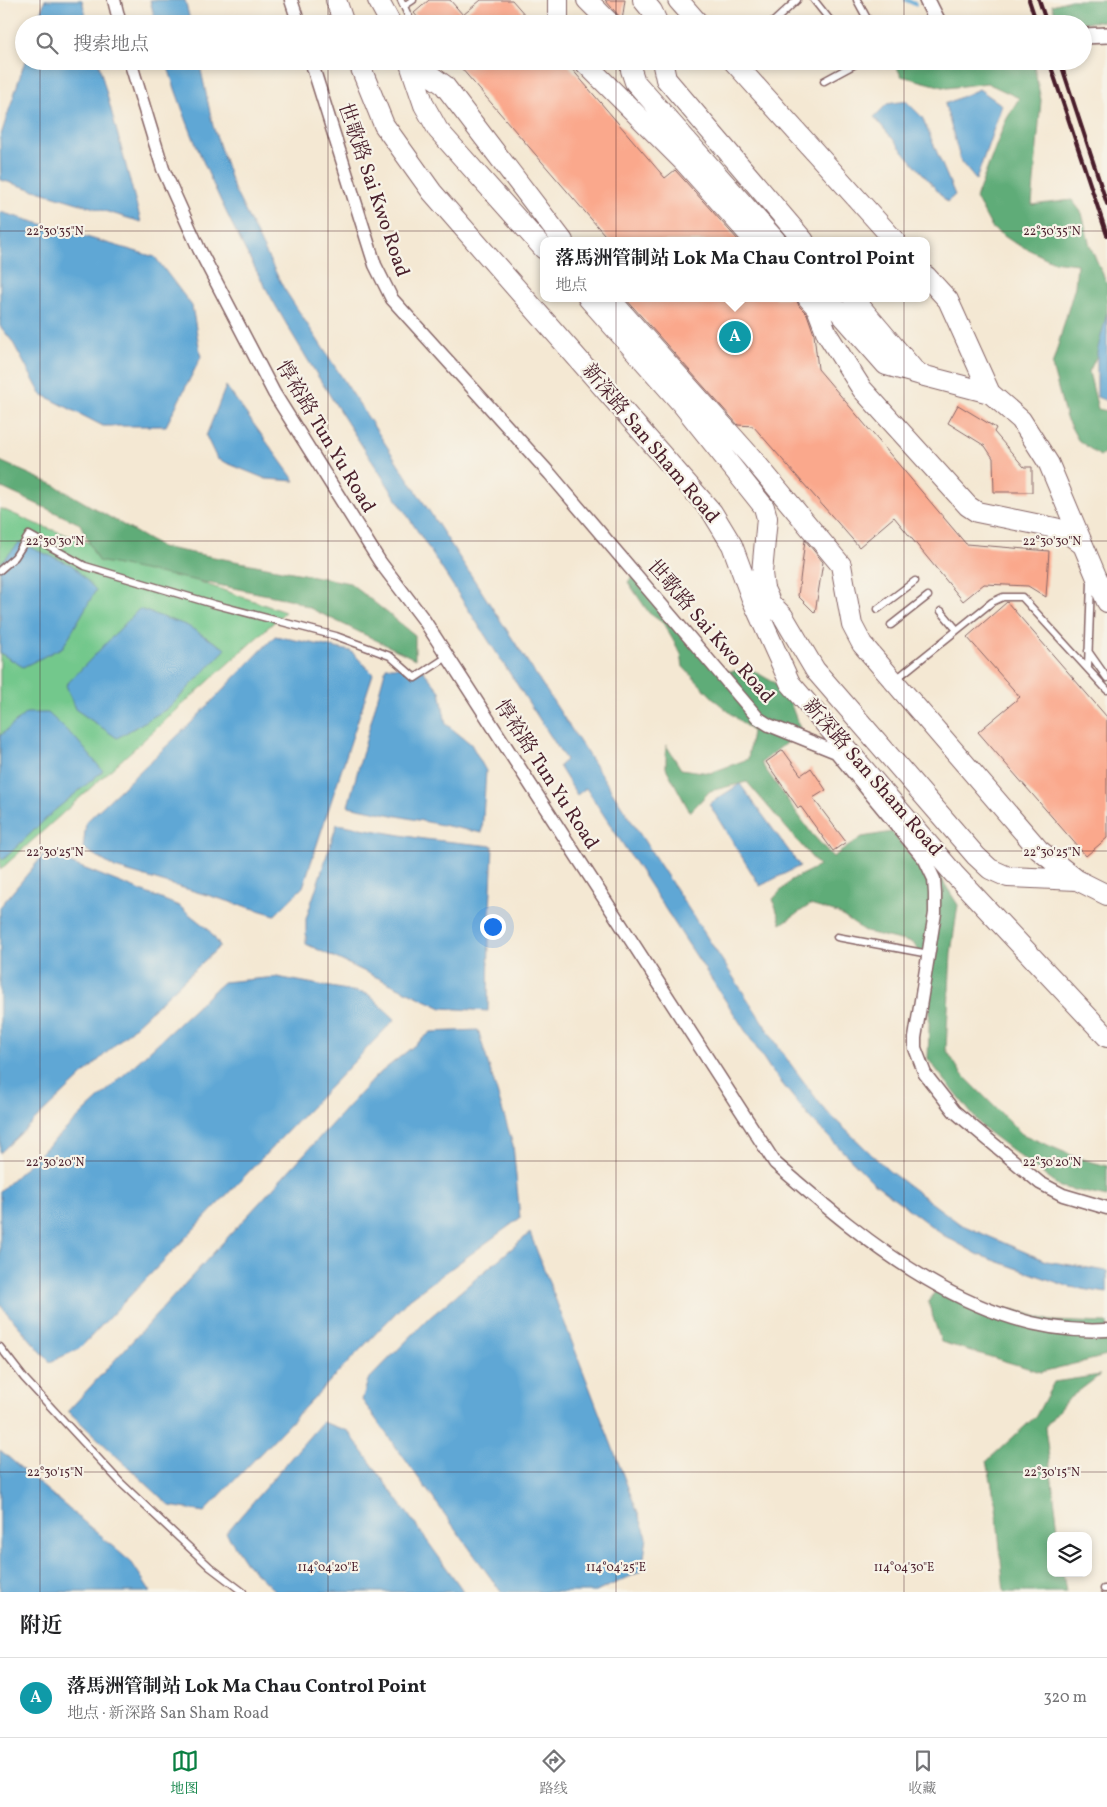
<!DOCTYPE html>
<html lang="zh">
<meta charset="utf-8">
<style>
:root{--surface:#fff;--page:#f6f6f6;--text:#202124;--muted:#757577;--line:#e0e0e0;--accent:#0b8043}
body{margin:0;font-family:Vollkorn,"Noto Serif SC",serif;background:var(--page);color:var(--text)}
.controls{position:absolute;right:15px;bottom:15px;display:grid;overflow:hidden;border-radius:10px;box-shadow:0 2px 8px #0003}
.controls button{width:45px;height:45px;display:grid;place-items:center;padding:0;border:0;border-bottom:1px solid var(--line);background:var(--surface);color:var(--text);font:25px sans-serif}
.you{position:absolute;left:492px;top:926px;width:18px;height:18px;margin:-12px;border:4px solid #fff;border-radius:50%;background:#1a73e8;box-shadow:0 0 0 8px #1a73e833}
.badge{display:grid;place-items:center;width:32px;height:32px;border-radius:50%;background:var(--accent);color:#fff;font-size:16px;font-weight:700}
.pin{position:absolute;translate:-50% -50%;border:2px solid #fff;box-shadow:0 1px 5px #0006}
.popup{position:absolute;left:540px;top:237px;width:390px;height:65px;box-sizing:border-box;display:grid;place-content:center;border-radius:10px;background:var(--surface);filter:drop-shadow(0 1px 4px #0005);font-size:16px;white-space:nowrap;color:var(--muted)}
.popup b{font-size:19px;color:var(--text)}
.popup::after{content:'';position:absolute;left:50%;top:100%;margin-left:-10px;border:10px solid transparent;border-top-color:var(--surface)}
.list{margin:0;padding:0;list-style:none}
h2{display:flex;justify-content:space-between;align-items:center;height:65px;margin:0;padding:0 20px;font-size:21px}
h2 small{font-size:16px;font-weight:400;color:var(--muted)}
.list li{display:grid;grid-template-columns:32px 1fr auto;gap:15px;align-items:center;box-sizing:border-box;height:80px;padding:0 20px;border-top:1px solid var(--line)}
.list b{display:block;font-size:19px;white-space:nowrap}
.list p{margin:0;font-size:16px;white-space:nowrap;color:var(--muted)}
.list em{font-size:16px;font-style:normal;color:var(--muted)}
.icon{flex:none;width:28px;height:28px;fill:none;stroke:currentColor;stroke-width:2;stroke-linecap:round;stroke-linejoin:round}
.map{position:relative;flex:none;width:1107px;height:1592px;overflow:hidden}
.search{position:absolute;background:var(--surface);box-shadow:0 2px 8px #0003;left:15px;right:15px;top:15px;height:55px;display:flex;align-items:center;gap:12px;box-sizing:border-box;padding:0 18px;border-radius:28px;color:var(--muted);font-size:19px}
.sheet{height:145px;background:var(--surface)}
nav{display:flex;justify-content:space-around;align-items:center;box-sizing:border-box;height:70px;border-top:1px solid var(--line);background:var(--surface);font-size:14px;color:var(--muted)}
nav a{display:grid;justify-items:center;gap:2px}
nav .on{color:var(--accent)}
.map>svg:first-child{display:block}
</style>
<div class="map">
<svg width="1107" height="1592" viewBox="0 0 1107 1592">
<rect width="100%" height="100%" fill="#f7f3e8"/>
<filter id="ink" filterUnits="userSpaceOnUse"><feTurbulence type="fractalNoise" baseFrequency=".02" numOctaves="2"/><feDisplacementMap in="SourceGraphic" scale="10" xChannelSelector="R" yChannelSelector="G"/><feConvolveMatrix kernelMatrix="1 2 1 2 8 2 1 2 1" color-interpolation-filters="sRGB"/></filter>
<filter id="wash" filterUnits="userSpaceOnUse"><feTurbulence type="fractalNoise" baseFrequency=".0096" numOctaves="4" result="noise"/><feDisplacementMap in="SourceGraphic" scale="20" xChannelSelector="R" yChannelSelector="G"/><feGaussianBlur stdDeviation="1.12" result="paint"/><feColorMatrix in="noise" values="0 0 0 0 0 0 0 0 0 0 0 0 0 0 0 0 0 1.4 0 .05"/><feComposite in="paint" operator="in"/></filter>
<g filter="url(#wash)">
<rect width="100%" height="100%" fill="#f4e8d3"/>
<path fill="#73c88c" stroke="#5e745c" d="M0,508L36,524L285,612L0,870Z"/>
<path fill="#5eac78" stroke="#546652" d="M1071,0H1107V21L1058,24L1052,5Z
M894,61H1033L1041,100L1032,205L1072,200L1082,213L1090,246L1107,283V334L1089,372L1098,409L1107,411V453L1100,456L1078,440L1066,418L1052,366L1075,286L1077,264L1052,261L1013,242L992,228L976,198L1005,122L1019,98L987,83L947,88L901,76Z
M0,461L56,486L161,547L350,583L415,635V659L293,600L98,561L80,524L0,487Z
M637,570L722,671H754L785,689L801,731L761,763L812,834L833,857L862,837L892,832L917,864L937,872L958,905L951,953L946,1049L961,1073L1022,1134L1078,1158L1107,1166V1197L1060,1187L983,1128L928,1059L931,968L913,943L866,932L838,913L810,905L781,924L773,899L791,880L819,866L747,782L710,791L690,812L666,768V745L681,769L710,773L748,759L752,731L716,701L683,667L681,654L663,623L649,613L628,582Z
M939,1286L972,1308L1015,1310L1051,1321L1107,1323V1356L1041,1372L941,1342L928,1302Z
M1100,1375L1067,1400L1045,1427L1059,1536H1051V1573H1063L1066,1592H1004L996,1506L987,1461L1036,1416L1054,1382Z"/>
<path fill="#5ea7d5" stroke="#546380" d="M45,0H82L88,24H37Z
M150,0H185L191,24H156Z
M25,61H98L141,222L1,180L0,138Z
M166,61H199L213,126L234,189L283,287L784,1055L824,1109L889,1171L960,1224L1046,1261L1107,1271V1293L1070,1287L979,1255L943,1235L874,1183L810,1118L771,1070L586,788L577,795L559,766L566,760C506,667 445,574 385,481C298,348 213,214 166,61Z
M979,89L1002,105L976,180L961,162L945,104Z
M906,101L922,117L955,195L947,202L874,117L887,104Z
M0,212L155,257L192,306L201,357L166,426H103L41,394L12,341L0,326Z
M1107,313V401L1097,397V352Z
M226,386L295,481L266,479L217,459L206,436Z
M19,543L72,565L96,590L63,647L23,667L0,653V564Z
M139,609L186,625L226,649L170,707L117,738L75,709L66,685Z
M275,636L351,651L373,674L303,887L275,915L115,868L83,848L86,822L190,724Z
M386,667H420L440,691L446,724L471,744L486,771L482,833L348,806Z
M26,713H48L77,740L103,771L54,811L3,860L0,857V736Z
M740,784L800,866L760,886L709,804Z
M337,824L424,839L493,846L489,933L488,1011L442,1008L306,944V919Z
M45,853L179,906L208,929L220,946L0,1153V907Z
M277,977L368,994L395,1019L79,1349L50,1362L0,1305V1191L223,982Z
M478,1030L513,1145L520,1218L408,1300L204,1512L170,1506L68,1411L375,1077L431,1032Z
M530,1233L647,1537L642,1571L596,1592H501L362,1400L368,1380L429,1318Z
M322,1422L348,1431L464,1592H276L246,1563L226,1533Z
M0,1450L132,1563L151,1592H0Z"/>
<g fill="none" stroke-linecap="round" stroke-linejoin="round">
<path stroke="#5ea7d5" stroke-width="4" d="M906,0L915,4"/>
</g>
<g id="blocks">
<path fill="#faa88c" d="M429,0H450L463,15L481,0H512L533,24H423L414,13Z
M605,0H625L622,21L619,16Z
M455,61H565L665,178L675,170L739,241H610Z
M625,298H796L799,306L807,314L814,334L818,369L966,544L1049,551L1046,597L1028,586L984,584L963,601L894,517L859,547L753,426L738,425Z
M958,405L996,428L994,432L1024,467H1032V492H994L993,458L985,446L948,423Z
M805,540L823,562L815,613L798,596Z
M1007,602L1107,717V838L1086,856L978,732L1020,697L967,637Z
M783,750L801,775L811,768L826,790L813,798L846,842L833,851L801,807L798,808L766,762Z"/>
</g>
</g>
<g filter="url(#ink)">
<use href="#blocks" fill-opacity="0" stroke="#866566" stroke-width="1"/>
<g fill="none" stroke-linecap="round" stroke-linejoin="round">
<defs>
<path id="service" d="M401,0L412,24
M814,0L833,24
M857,0L870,24
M404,6L413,0
M771,24L797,0
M824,81L861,61
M0,570L15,557L29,535L85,566L213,604L336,636L390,656L415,678L447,657
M878,609L915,581
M941,611L957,630
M891,625L928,596
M1088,651L1107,678
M1088,667L1091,582
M895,680L992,602L1003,597H1022L1107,690
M837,937L929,954
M0,1347L24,1378L121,1483L210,1567L243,1592
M1104,1589H1107"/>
<path id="minor" d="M114,0L120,24
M291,0L299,24
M130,61L163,169L199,249L274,393L380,562L424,620L775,1163C866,1242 978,1338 1107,1330
M311,61L375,265L392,299L550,474L758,718L769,725L836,752L925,860L934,879L935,894V913L915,1038V1048L925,1074L954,1111L1040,1183L1063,1195L1107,1208"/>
<path id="tertiary" d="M927,0L939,24
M1083,36L1107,35"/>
<path id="primary" d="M336,0L344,24
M378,0L391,24
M587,0L611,24
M643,0L652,11L658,24
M678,0L699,24
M558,24V0
M358,61L384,125L432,192L712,512L732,545L752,599L790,683L954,874L1107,1037
M409,61L424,105L438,130L544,249
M410,61L444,85L563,241
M583,61L685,163L755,241
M631,61V70L635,82L776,241
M662,61L666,79L804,241
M733,61L895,241
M926,276L948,300L990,393L1021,420L1049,464L1107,602
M588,298L681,403L764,507L767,518L762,573L764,589L771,604L783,616L815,670L976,856L990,869L1008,877L1077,880
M609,298L751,457L841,565L852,625L862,644L1039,850L1077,880L1107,895
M808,298L817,308L827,334L862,389L968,506L977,512L1055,528L1066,532L1083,545
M827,298L886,365L921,375
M853,298L914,370L921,375L990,393"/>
</defs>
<use href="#service" stroke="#866566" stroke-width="9"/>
<use href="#minor" stroke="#866566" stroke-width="15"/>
<use href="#tertiary" stroke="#866566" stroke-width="18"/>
<use href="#primary" stroke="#866566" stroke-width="22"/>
<use href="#service" stroke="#fff" stroke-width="6"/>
<use href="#minor" stroke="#fff" stroke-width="12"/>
<use href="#tertiary" stroke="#fff" stroke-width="15"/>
<use href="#primary" stroke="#fff" stroke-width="20"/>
<path stroke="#4a1f2b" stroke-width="4" d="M1029,0L1037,24
M1039,0L1047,24
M1049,61L1107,235
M1060,61L1107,204"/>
</g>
</g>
<path fill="none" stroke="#4a1f2b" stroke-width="1" stroke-opacity="0.45" d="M40,0V24M328,0V24M616,0V24M904,0V24M40,61V1592M328,61V1592M616,61V1592M904,61V1592M0,231H1107M0,541H1107M0,851H1107M0,1161H1107M0,1472H1107"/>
<g text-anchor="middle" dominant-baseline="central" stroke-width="4.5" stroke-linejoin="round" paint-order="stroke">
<g font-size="20" fill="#4a1f2b" stroke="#f7f3e8">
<text transform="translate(373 190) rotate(71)">世歌路 Sai Kwo Road</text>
<text transform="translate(325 437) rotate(59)">惇裕路 Tun Yu Road</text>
<text transform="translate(650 444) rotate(50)">新深路 San Sham Road</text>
<text transform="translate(710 632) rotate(49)">世歌路 Sai Kwo Road</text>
<text transform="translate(546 775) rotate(57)">惇裕路 Tun Yu Road</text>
<text transform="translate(872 778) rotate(49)">新深路 San Sham Road</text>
</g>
</g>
<g font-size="12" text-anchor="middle" fill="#4a1f2b" stroke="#f7f3e8" stroke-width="4.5" stroke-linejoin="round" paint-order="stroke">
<text x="55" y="235">22°30'35"N</text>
<text x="1052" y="235">22°30'35"N</text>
<text x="55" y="545">22°30'30"N</text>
<text x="1052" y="545">22°30'30"N</text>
<text x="55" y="856">22°30'25"N</text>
<text x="1052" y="856">22°30'25"N</text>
<text x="55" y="1166">22°30'20"N</text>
<text x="1052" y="1166">22°30'20"N</text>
<text x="55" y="1476">22°30'15"N</text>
<text x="1052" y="1476">22°30'15"N</text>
<text x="328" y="1571">114°04'20"E</text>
<text x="616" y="1571">114°04'25"E</text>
<text x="904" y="1571">114°04'30"E</text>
</g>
</svg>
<div class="controls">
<button><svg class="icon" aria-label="layers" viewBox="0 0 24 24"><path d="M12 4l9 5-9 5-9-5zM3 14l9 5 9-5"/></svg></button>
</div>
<div class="you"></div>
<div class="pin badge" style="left:735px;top:337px;background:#0f9aa8">A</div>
<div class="popup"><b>落馬洲管制站 Lok Ma Chau Control Point</b>地点</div>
<div class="search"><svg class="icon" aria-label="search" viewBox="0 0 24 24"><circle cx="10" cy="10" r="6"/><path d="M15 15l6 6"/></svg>搜索地点</div>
</div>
<section class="sheet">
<h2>附近<small></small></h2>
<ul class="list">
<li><span class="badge" style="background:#0f9aa8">A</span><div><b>落馬洲管制站 Lok Ma Chau Control Point</b><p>地点 · 新深路 San Sham Road</p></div><em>320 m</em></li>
</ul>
</section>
<nav>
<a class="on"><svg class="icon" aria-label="map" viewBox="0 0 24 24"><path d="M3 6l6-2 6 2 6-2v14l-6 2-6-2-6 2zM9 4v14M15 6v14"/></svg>地图</a>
<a><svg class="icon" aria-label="directions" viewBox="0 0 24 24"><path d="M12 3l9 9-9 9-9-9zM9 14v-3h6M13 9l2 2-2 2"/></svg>路线</a>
<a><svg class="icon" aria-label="saved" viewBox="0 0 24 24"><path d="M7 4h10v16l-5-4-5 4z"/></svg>收藏</a>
</nav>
